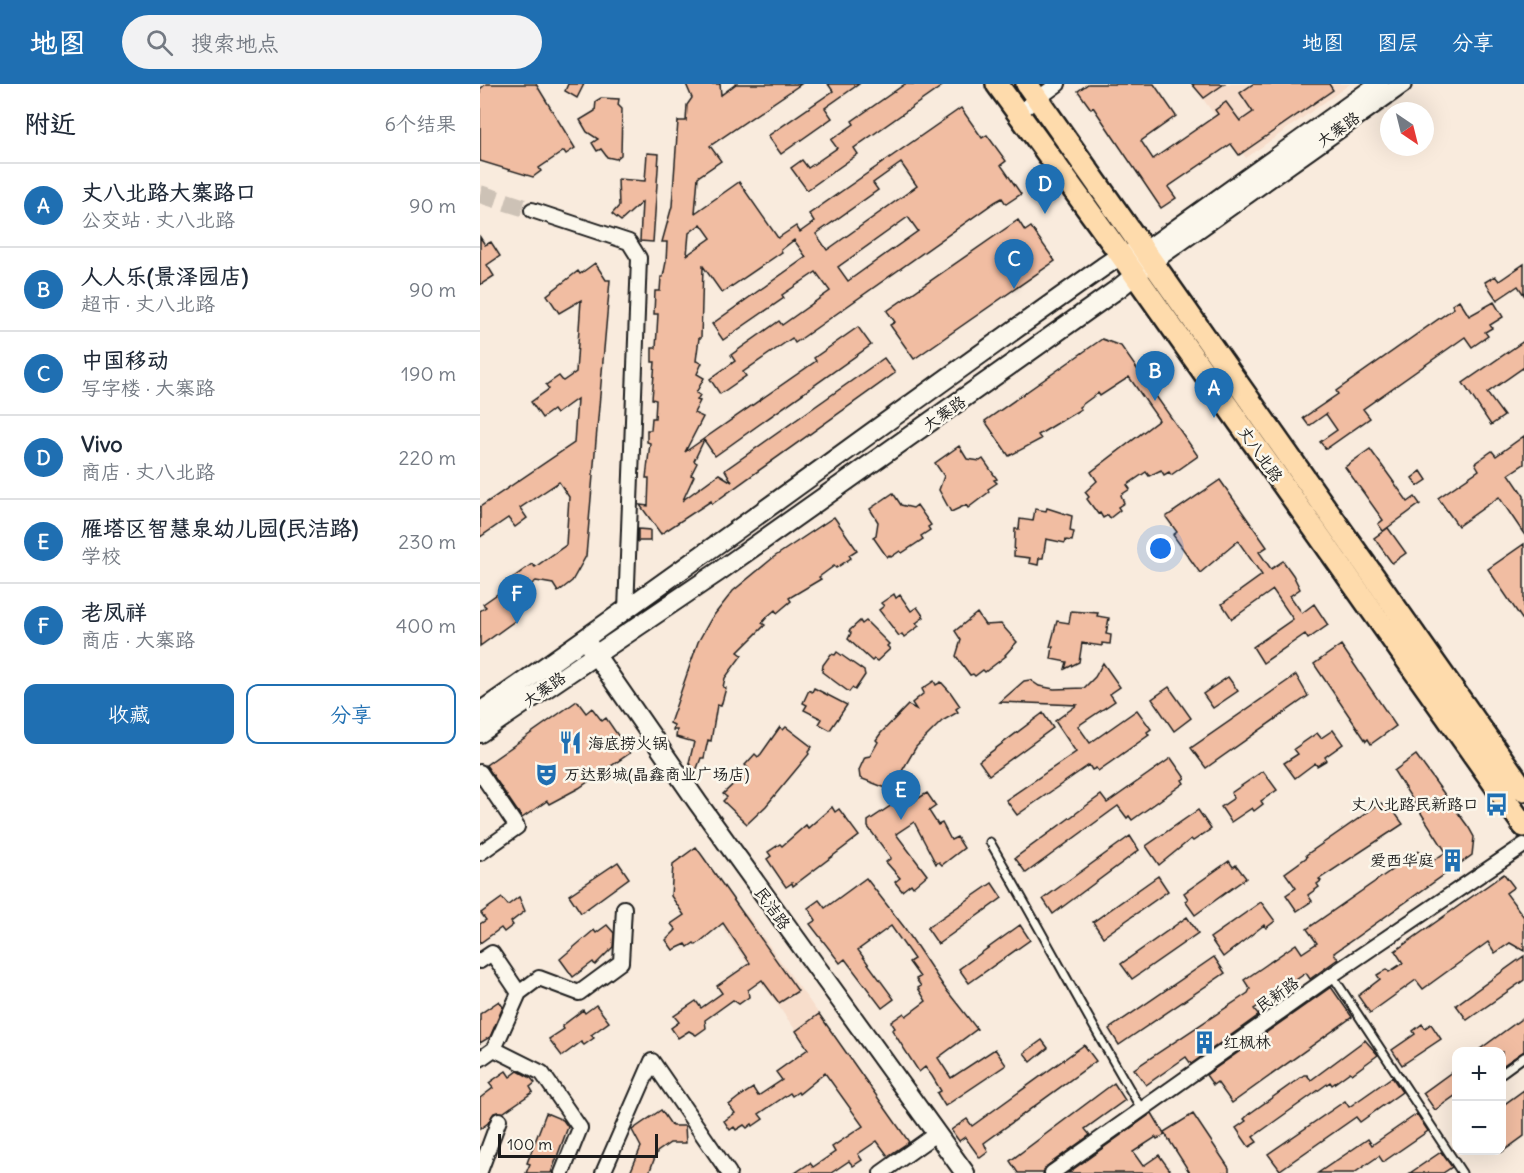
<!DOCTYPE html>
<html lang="zh">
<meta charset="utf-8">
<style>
:root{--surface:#fff;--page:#f2f2f3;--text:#1f2937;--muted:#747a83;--line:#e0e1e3;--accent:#1f6fb2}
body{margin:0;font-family:Delius,"LXGW WenKai TC",sans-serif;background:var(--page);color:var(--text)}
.controls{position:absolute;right:18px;bottom:18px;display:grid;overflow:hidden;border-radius:12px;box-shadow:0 6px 24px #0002}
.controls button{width:54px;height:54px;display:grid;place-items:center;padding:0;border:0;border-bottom:2px solid var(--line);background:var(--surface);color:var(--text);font:30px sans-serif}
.compass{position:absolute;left:900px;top:18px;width:54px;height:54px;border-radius:50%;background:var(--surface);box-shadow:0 6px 24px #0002;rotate:145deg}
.scale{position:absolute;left:18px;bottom:15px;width:160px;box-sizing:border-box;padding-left:6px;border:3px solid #1c1c1c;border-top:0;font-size:16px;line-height:21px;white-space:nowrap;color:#1c1c1c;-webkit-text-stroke:4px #fbf7ec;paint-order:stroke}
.you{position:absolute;left:681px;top:465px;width:21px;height:21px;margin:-15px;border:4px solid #fff;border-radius:50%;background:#1a73e8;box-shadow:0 0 0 9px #1a73e833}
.badge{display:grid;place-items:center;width:39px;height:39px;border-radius:50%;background:var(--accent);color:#fff;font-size:20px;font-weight:700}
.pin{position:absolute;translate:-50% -50px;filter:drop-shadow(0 2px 3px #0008)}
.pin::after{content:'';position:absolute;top:32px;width:21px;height:18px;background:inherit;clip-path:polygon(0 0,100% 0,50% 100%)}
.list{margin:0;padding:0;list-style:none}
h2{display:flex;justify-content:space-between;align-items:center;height:78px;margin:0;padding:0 24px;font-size:26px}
h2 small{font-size:20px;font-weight:400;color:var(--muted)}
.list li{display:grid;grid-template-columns:39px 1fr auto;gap:18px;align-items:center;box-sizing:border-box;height:84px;padding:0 24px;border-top:2px solid var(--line)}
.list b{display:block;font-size:22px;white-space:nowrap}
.list p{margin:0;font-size:20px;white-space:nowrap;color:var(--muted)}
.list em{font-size:20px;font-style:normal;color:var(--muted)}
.actions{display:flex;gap:12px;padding:18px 24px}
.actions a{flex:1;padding:14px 0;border:2px solid var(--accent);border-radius:12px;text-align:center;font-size:21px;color:var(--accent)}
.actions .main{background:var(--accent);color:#fff}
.icon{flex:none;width:33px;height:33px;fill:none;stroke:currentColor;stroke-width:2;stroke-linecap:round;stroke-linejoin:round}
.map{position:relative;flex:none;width:1044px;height:1089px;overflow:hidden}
header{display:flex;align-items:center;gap:36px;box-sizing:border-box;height:84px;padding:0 30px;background:var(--accent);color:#fff}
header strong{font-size:28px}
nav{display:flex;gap:33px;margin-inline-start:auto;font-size:21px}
.search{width:420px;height:54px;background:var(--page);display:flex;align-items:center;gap:15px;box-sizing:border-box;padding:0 21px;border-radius:33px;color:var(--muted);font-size:22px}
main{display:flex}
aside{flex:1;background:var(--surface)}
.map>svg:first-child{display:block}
</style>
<header>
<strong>地图</strong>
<div class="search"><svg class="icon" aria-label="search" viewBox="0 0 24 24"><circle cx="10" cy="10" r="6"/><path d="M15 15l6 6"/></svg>搜索地点</div>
<nav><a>地图</a><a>图层</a><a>分享</a></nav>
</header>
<main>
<aside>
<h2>附近<small>6个结果</small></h2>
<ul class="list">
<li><span class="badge">A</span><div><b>丈八北路大寨路口</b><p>公交站 · 丈八北路</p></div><em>90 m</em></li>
<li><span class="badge">B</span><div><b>人人乐(景泽园店)</b><p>超市 · 丈八北路</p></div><em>90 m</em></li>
<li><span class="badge">C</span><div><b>中国移动</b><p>写字楼 · 大寨路</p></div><em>190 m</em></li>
<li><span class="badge">D</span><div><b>Vivo</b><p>商店 · 丈八北路</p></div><em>220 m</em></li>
<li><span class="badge">E</span><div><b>雁塔区智慧泉幼儿园(民洁路)</b><p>学校</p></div><em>230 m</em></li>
<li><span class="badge">F</span><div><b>老凤祥</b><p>商店 · 大寨路</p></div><em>400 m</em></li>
</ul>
<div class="actions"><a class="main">收藏</a><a>分享</a></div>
</aside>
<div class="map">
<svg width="1044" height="1089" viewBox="0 0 1044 1089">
<rect width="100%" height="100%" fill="#f9ebdd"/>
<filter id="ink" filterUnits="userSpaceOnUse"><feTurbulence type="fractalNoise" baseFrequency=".0167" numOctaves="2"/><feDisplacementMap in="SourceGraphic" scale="12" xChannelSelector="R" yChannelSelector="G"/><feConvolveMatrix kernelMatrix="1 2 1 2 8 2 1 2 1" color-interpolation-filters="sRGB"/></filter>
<g filter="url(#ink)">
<path fill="#f7ddcb" d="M712,0H870L766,74Z
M266,829L426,1051L403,1068L243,845Z"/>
<path fill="#f1bda2" stroke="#1c1c1c" stroke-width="1.5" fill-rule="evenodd" d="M6,0H56L95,64L86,70L84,67L59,84L61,87L53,93L0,77V5Z
M88,0H104L97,14L85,7Z
M206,0H240L241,11L256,0H321L230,62L241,77L218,93L215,129L259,98L298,154L316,142L320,148L334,138L329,130L481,24L502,54L507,51L526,77L521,81L541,110L526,120L522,114L515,118L315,259L312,254L263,288L266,292L240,310L230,295L255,277L251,271L299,237L302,241L350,207L336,188L302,211L304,214L243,256L232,240L326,173L314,156L301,166L302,168L242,209L223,182L221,254H219L216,277L222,279L217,290L224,294L216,309L220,311L217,316L220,317L214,329L223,333L205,368L336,277L334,274L378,243L391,261L235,372L224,356L214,377L217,379L211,391L214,392L203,416L239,390L252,398L245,386L404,274L415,289L232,420L231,417L181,450L160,421L168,422L169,394H166L170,359L167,358V346H171L172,334H175L176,316L172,315L175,278H172V264H176L178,230H174L175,207H180L181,193H183L186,178L187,158H182L192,122L198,37H206L207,21L212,14ZM421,79L437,102L347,166L336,150L398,106L393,99ZM428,133L438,147L368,197L358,183ZM221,140L231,154L207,171L209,149Z
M348,0H379L345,24L352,34L301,70L288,52L353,7Z
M425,0H465L374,64L378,70L327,106L311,84L322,76L328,84L357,64L351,56L374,40L372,37Z
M608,0H674L696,32L661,57L673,75L738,30L735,26L746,18L760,37L773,28L760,9L773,0H849L853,6L759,71L751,60L688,103L696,114L681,124L613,23L611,25L598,7Z
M712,0H744L724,14Z
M121,14L139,15L138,21L142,25L141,71L136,75L127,73L121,65L117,67L112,59L118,55L107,48L100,36L115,27L116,17Z
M167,69L179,70L173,158L160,157L162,118L141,137L132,130L139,122L138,95L165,97Z
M538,136L545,147L551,143L575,177L434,275L410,241L415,238L407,227Z
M0,153L5,161L11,158L20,172L7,181L14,192L0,201Z
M115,179L126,196H130L106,472L92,497L78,508L73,500L56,497L34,512L31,529L36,536L0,562V527L6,523L3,520L23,506L20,503L52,480L55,483L86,461L89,413L79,398L40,424L47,434L35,443L28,434L0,453V423L94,359L97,315L76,330L73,326L62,334L51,318L69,305L66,301L79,292L83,297L96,288L101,216L79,229L67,211L98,187L100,190Z
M1044,180V211L1038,202L1017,216L1005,198L1015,192L1019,197Z
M979,216L989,232L1014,218L1023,233L1010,241L1012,244L1005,248L1008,252L992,263L985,253L883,325L890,334L846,365L840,358L857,346L846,330L829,342L823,334L858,310L856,307L974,224L972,221Z
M622,255L641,262L718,372L691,391L689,388L684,391L681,386L669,392L666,388L647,401L650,405L641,411L644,419L638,423L640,426L630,434L628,431L623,434L620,429L618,430L607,415L609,413L605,408L617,397L611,388L679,336L649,293L620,312L618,309L599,323L601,325L558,351L561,355L529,372L505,337Z
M1044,257V283L1007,309L1024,332L1011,341L983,299Z
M1044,352V380L1029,390L1044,412V450L1019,413L978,442L958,414L999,386L995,379L1012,367L1016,372Z
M479,362L487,375L500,377L503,375L517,395L514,396L517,399L508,405L509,408L488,424L486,421L471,428L459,406L464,392L455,379Z
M890,365L928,418L935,413L940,420L903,447L898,440L903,436L865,383Z
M941,387L947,396L938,402L932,394Z
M740,396L787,463L779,468L791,485L803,477L813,491L820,505L810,512L822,529L834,520L848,541L828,555L825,550L783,579L773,563L813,535L793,506L752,535L742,520L782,491L758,457L720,489L693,451L697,448L686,433Z
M413,409L421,421L433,424L437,421L451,441L448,443L450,446L441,452L443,455L422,469L420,467L411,473L409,471L407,473L393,453L396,451L398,438L390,425Z
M567,424L592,432L590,447L594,448L592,457L586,456L585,459L566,455L563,474H559L558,481L549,479L550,474L534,472L535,445H539L540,435L553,437L555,425L566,427Z
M354,433L377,466L369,471L371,474L356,484L354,482L339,493L341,495L309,514L311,517L297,529L295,526L288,532L282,539L285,541L258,568L262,571L245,594L243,603L246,604L241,622L237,621L231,657L228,656L224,674H221L216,687L209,679L214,658L196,653L197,646H193L194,641L190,639L218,558L231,535L253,507L294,473Z
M908,444L926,469L912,479L894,454Z
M158,445L170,446V457H158Z
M1044,460V538L1008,485Z
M414,510L416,514L420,511L431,527L437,523L444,533L436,539L439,542L424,553L422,550L419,552L399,526L404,522L401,519Z
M591,527L618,529L617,532L629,534L626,550L631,551L630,560L622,559V562L602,559L599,578L585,585L587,578L571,575L573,563H570L577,537L589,539Z
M497,529L505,541L521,540L537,558L525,571L526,572L505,588L503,586L495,592L493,590L490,591L476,572L481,556L475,547Z
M380,537L382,540L386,537L409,560L407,562L410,565L397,577L394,575L392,577L368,555L371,549L369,547Z
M861,561L916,642L891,660L888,655L886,657L834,580Z
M357,568L384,587L385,591L375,606L372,604L369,608L342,588L343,581L351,570L355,571Z
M623,579L640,603L630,610L635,617L598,642L610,659L657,626L671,645L667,648L669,651L618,687L616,684L612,686L609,681L537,731L526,716L596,668L575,637L597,621L520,618L544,597L550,596L559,602L574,605L604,604L615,593Z
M816,591L828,612L726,684L711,664Z
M748,593L758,607L733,624L723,610Z
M454,597L456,601L461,598L471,609L480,622L476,625L478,628L462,637L436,663L411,706L380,694L379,686L385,673L390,672L398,658L396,656L401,649L428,621L436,625L432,619L444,609L442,605Z
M689,603L711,634L694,647L672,615Z
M334,604L367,621L350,646L339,640L342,635L324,626L327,621L323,619L329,606L332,608Z
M97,617L106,629L112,624L122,637L126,634L150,669L99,704L69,720L67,717L42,734L6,681Z
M563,629L573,644L509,691L499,677Z
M300,643L303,646L306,643L332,663L328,668L329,670L286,722L267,740L243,717L247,713L243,710L265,689L268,684L265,681L275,670L278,673L281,670Z
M853,646L863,660L845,673L847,676L837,682L835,679L815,694L804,679L818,670L814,665L837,649L841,654Z
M936,671L989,744L994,753L992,771L854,869L858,875L830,895L826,889L774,925L779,931L711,980L706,973L666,1001L654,985L768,909L770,905L764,896L783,883L816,860L822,869L837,859L827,845L939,767L948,780L966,768L914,687Z
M691,674L705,694L702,696L704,699L652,736L649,732L647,734L638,722L546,789L535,774L621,711L627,719Z
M783,687L797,706L781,717L783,720L774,727L772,724L751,738L741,723L754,714L751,709Z
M447,709L456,722L449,727L458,741L462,739L471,756L477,753L484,764L462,781L459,778L456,780L434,738L416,750L447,791L433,803L431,800L422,807L415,798L420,794L406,778L411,774L388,743V737L415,719L419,726Z
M907,718L923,740L839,795L841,797L837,800L839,803L828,811L832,817L817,827L806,811L816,804L805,789L827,773L826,771L901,719L903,721Z
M352,723L355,728L359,725L379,752L313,802L312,799L306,803L287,775L291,772L288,768L300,760L302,762L326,741L328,744Z
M718,726L731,745L713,757L711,755L679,781L666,762Z
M650,752L659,766L573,830L563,815Z
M216,763L318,907L299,919L282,896L268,906L269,913L259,920L253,916L225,936L226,944L216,951L209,947L198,954L191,944L199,938L194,932L216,917L221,924L242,909L237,902L270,879L243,839L216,861L214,859L208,863L206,860L193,866L186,856L196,846L191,840L204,831L191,812L193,780Z
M749,777L753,783L756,781L766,794L715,831L705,817L708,815L704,809Z
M138,778L149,794L101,829L89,811Z
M1024,790L1034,803L1026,809L1044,833V867L1030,859L1015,869L1008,858L943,905L936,896L890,929L878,912L900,895L897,891L907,885L909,888L923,879L915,867Z
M678,792L688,807L623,853L613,838Z
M386,794L424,843L464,903L497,945L458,974L471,994L515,965L526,981L465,1022L457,1009L461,1007L452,992L445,983L439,988L412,946L415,944L411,938L424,929L426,932L446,917L438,904L441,902L436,895L440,893L429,878L434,875L411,842L378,866L414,915L402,924L365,875L360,879L330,840L336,836L328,824L339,816L345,824Z
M512,799L522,814L458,860L447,844Z
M39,813L45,827L31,838L33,841L24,848L21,844L0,859V840L6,836L1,829L22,814L28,821Z
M781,818L795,837L786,844L784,841L743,873L730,854Z
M707,833L718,849L652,895L641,880Z
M127,841L134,849L133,863L115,881L113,878L93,893L80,875L114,846L116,849Z
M540,841L550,856L489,899L479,885Z
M1044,872V896L987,936L976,921Z
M734,873L745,889L639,961L629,945Z
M851,903L872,933L752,1019L737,998L733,1001L726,991Z
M19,917L23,923L10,953L0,959V930Z
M116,921L129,938L111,951L114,954L104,961L101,958L82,972L69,955L84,945L82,942L103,926L105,929Z
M339,930L429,1058L408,1072L397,1057L378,1070L382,1076L373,1082L369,1077L351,1089H315L330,1079L333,1083L355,1068L352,1063L383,1042L345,989L319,1010L318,1008L312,1012L310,1009L279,1030L283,1035L273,1042L272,1040L267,1044L264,1041L256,1046L254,1043L250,1046L244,1037L255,1029L249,1021L259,1013L273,1004L278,1012L302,996L296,988L328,965L316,947Z
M1044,933V967L1022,982V968H996Z
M942,940L945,944L951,940L961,955L922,981L912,966L935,950L933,947Z
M562,956L568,964L551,978L544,969Z
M885,956L898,971L872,990L870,988L852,1001L850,998L784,1045L773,1053L777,1058L769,1063L756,1044L766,1037L764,1035L769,1030L824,991H827L831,996Z
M604,961L616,977L504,1059L508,1068L500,1074L485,1053L479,1057L471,1046L487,1035L492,1042Z
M976,985V1011L955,1026L943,1009Z
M26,987L30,993L38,987L51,994L55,999L50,1003L53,1008L24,1028L14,1029L8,1039L0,1045V1014L13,1004L9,999Z
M912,993L922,1008L880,1038L876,1033L800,1086L788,1070L865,1017L869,1023Z
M634,999L645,1016L605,1045L610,1051L567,1082L563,1089H538L530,1077Z
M1044,1006V1052L1022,1068V1022Z
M181,1026L192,1042H205L206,1059H190L177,1068L169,1089H150L161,1063L152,1046Z
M66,1029L83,1036L88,1043L71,1089H46L50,1080L47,1079Z
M672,1029L685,1051L677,1055L676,1053L653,1068L663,1082L679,1071L692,1089H588Z
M713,1030L749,1084V1089H710L684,1048Z
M937,1030L948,1047L903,1078L899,1072L874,1089H838L888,1055L892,1061Z
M961,1068L972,1083L963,1089H930Z"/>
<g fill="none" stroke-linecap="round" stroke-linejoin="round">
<path stroke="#cdc2b6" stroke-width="18" stroke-dasharray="18 9" stroke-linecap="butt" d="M0,110L52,126"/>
<defs>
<path id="lane" d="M510,758C562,847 609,938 662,1026
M852,891L982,1089
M1022,989L1044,973"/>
<path id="street" d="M538,29L578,0
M52,126L149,158L159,174L146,527
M0,688L37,743L0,769
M0,877L12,869L39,909L14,965L0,975
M39,909L59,894L99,909L141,878L144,824
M14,965L62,989L100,1044L82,1089
M172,977L249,1089
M0,1087L19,1036
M123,1089L172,977
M401,1089L457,1049
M572,1089L852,891L1044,761"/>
<path id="secondary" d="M108,560L218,719L485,1089
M0,628C210,483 414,330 623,183L641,171L664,168L899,0
M0,649L238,488L639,204L671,178L922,0"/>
<path id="primary" d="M517,0L641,171L1044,742
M547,0L1044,706"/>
</defs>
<use href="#lane" stroke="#1c1c1c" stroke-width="11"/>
<use href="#street" stroke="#1c1c1c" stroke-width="18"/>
<use href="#secondary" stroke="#1c1c1c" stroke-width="22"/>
<use href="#primary" stroke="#1c1c1c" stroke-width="26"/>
<use href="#lane" stroke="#fbf7ec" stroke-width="7"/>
<use href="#street" stroke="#fbf7ec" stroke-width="14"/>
<use href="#secondary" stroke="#fbf7ec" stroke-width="18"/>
<use href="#primary" stroke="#fedbac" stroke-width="21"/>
</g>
</g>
<defs>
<symbol id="restaurant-bare" viewBox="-9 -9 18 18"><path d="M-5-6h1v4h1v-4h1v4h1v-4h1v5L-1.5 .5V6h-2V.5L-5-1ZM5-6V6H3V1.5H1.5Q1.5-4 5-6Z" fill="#1f6fb2" stroke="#fbf7ec" stroke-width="2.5" paint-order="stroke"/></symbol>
<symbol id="theatre-bare" viewBox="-9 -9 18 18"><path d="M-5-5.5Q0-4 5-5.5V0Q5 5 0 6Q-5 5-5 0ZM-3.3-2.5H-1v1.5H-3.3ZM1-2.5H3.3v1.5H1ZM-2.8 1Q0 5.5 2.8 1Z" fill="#1f6fb2" stroke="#fbf7ec" stroke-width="2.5" paint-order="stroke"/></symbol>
<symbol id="bus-bare" viewBox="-9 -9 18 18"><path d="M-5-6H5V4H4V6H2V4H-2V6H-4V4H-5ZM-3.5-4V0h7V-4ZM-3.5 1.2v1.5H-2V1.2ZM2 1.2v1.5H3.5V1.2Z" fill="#1f6fb2" stroke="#fbf7ec" stroke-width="2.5" paint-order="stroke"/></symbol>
<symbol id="building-bare" viewBox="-9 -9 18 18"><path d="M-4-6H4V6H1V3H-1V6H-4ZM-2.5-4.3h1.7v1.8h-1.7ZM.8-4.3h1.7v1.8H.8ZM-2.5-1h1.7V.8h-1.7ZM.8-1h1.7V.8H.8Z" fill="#1f6fb2" stroke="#fbf7ec" stroke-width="2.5" paint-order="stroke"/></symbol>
</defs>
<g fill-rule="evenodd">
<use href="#restaurant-bare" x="74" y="642" width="33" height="33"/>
<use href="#theatre-bare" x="50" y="674" width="33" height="33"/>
<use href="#bus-bare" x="1000" y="704" width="33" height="33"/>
<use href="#building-bare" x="956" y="760" width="33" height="33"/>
<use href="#building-bare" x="708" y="942" width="33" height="33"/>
</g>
<g text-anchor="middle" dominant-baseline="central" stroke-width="5" stroke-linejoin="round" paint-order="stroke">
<g font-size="16" fill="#1c1c1c" stroke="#fbf7ec">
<text transform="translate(858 45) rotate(-35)">大寨路</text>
<text transform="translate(464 329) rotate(-35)">大寨路</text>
<text transform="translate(781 370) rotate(55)">丈八北路</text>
<text transform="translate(64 605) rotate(-35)">大寨路</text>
<text transform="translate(293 824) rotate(54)">民洁路</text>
<text transform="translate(797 910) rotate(-35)">民新路</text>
</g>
<g font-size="16" fill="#1c1c1c" stroke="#fbf7ec" text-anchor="start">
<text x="108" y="659">海底捞火锅</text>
<text x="84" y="690">万达影城(晶鑫商业广场店)</text>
<text x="999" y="720" text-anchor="end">丈八北路民新路口</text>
<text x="954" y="776" text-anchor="end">爱西华庭</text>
<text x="743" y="958">红枫林</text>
</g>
</g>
</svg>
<div class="controls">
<button>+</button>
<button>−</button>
</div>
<svg class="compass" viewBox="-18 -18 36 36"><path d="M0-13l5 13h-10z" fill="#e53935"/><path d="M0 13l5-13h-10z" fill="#747a83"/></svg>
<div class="scale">100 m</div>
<div class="you"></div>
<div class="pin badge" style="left:734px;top:334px">A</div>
<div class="pin badge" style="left:675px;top:317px">B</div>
<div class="pin badge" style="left:534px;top:205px">C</div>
<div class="pin badge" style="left:565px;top:130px">D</div>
<div class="pin badge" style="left:421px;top:736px">E</div>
<div class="pin badge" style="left:37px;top:540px">F</div>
</div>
</main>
